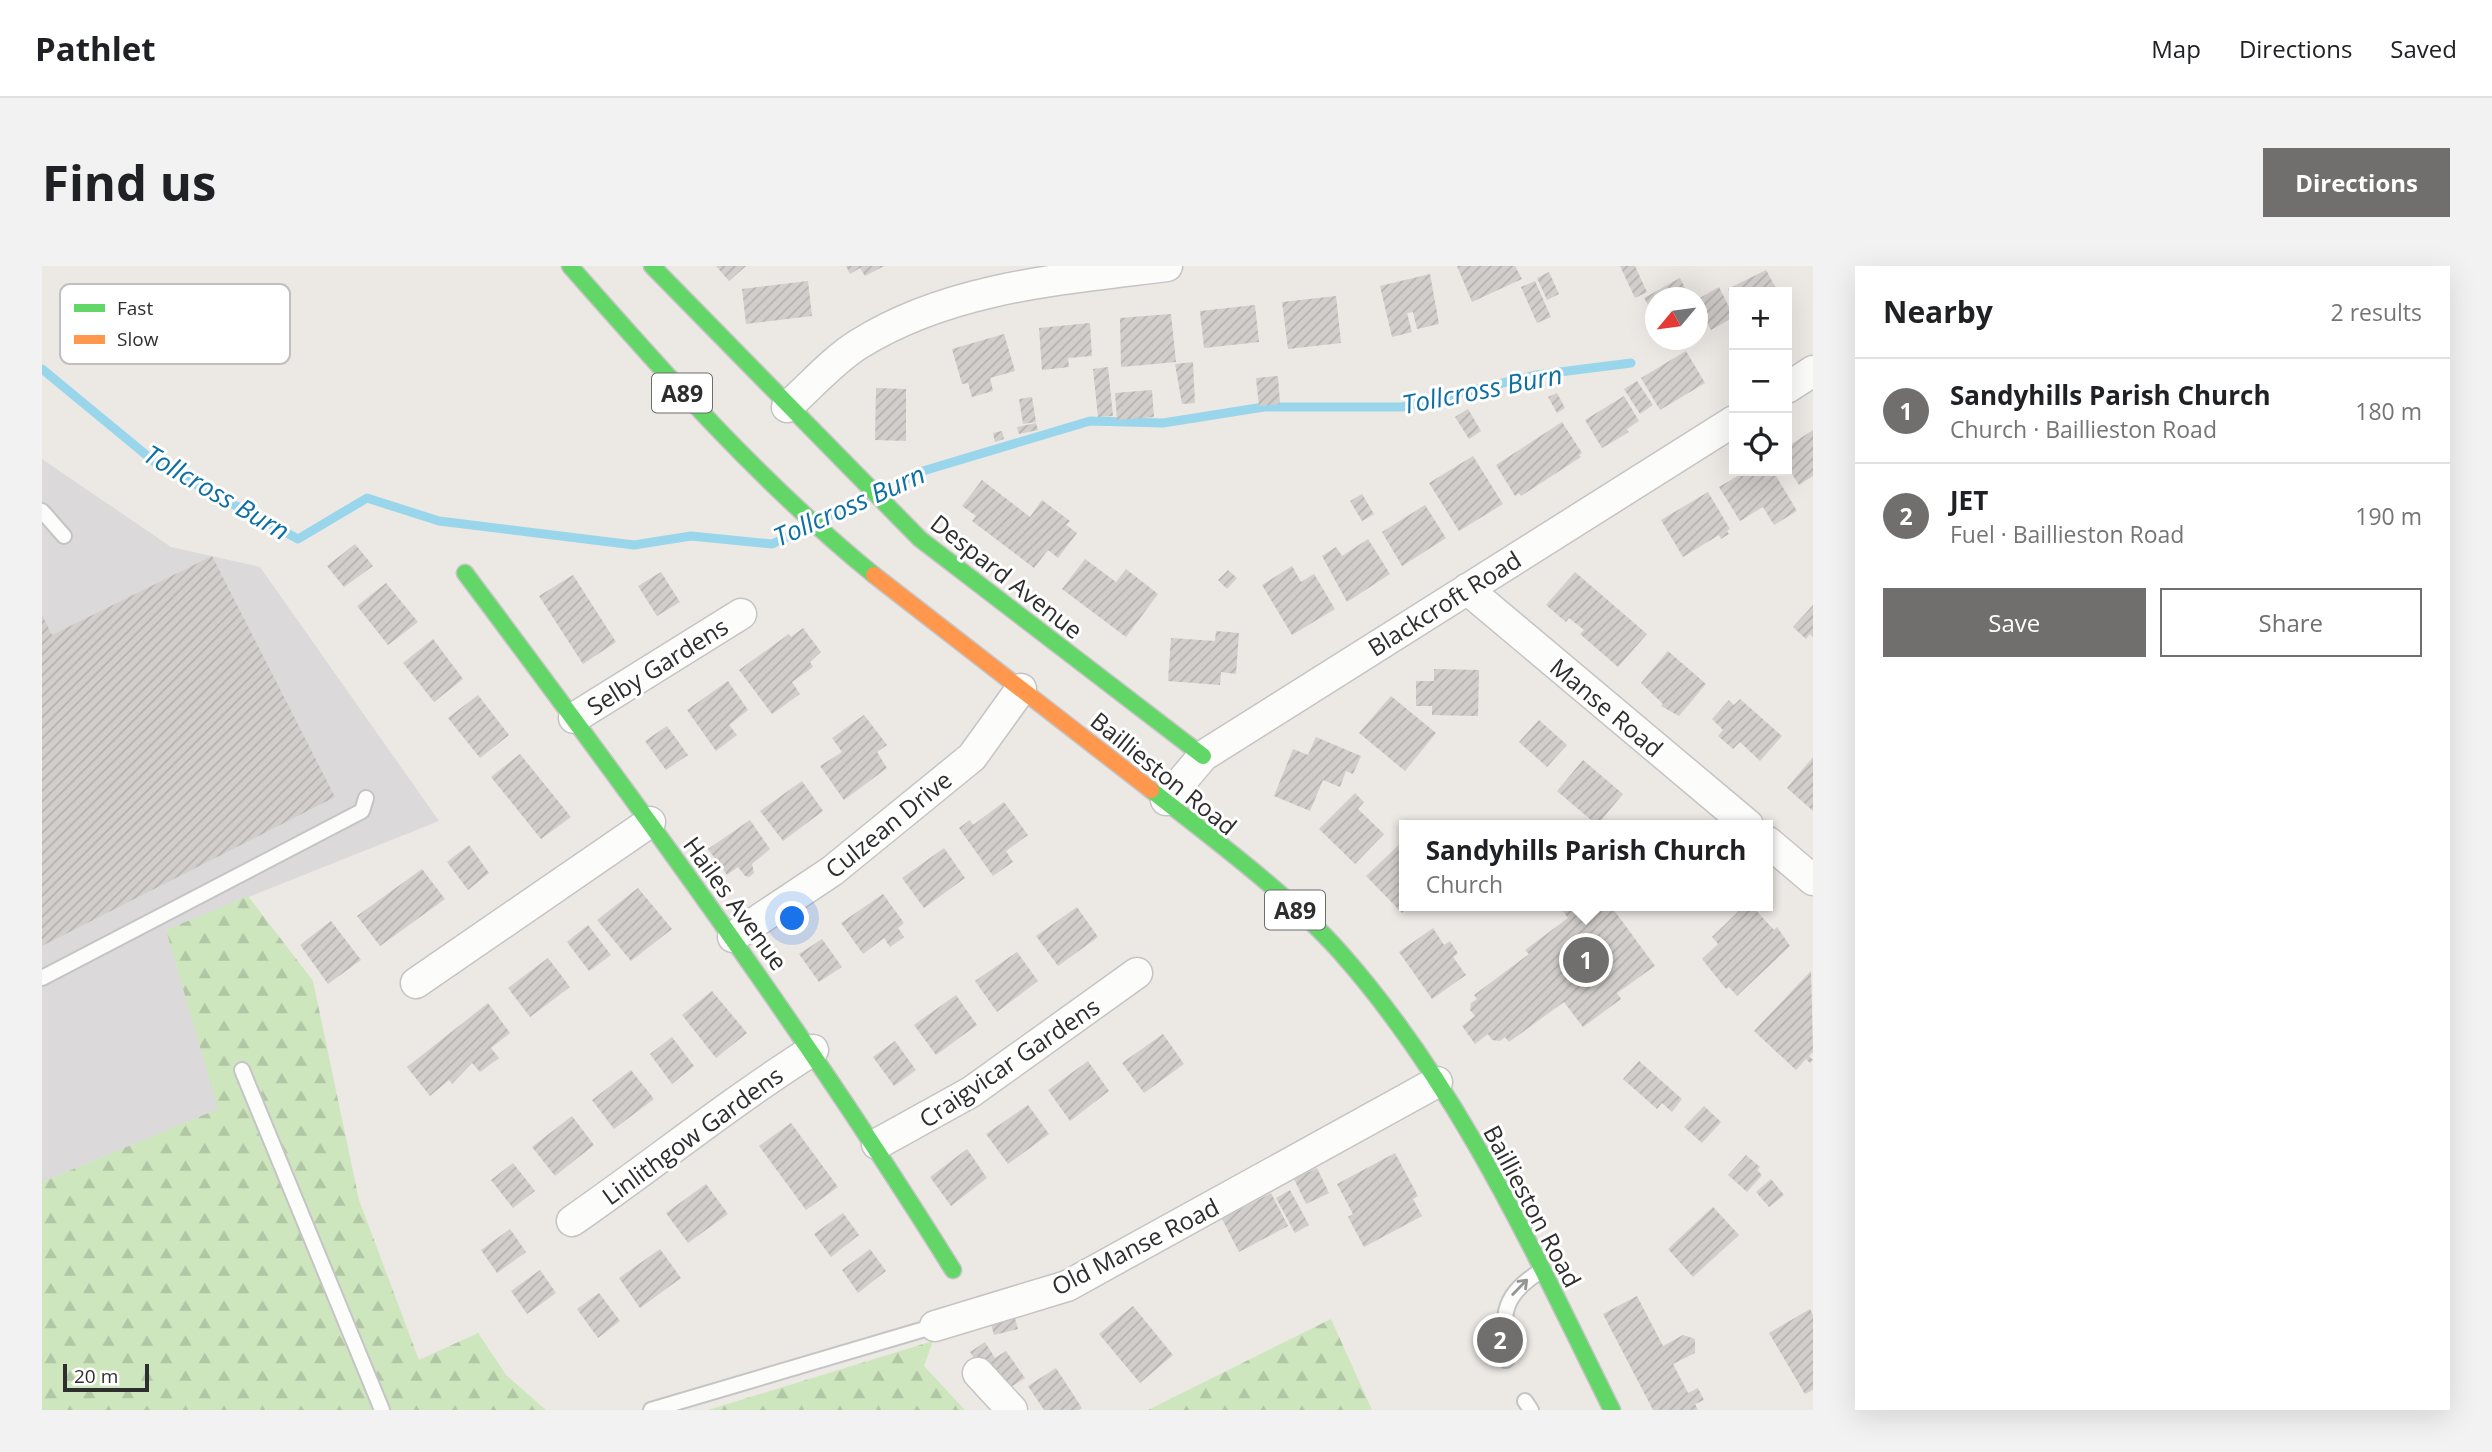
<!DOCTYPE html>
<meta charset="utf-8">
<style>
:root{--surface:#fff;--page:#f2f2f2;--text:#202124;--muted:#757577;--line:#e0e0e0;--accent:#706f6e}
body{margin:0;font-family:"Open Sans",sans-serif;background:var(--page);color:var(--text)}
.controls{position:absolute;right:21px;top:21px;display:grid;overflow:hidden;border-radius:0px;box-shadow:0 7px 28px #0002}
.controls button{width:63px;height:63px;display:grid;place-items:center;padding:0;border:0;border-bottom:2px solid var(--line);background:var(--surface);color:var(--text);font:35px sans-serif}
.compass{position:absolute;left:1603px;top:21px;width:63px;height:63px;border-radius:50%;background:var(--surface);box-shadow:0 7px 28px #0002;rotate:241deg}
.scale{position:absolute;left:21px;bottom:18px;width:86px;box-sizing:border-box;padding-left:7px;border:4px solid #2e2e2e;border-top:0;font-size:19px;line-height:24px;white-space:nowrap;color:#2e2e2e;-webkit-text-stroke:5px #fff;paint-order:stroke}
.you{position:absolute;left:751px;top:653px;width:24px;height:24px;margin:-18px;border:5px solid #fff;border-radius:50%;background:#1a73e8;box-shadow:0 0 0 10px #1a73e833}
.badge{display:grid;place-items:center;width:46px;height:46px;border-radius:50%;background:var(--accent);color:#fff;font-size:23px;font-weight:700}
.pin{position:absolute;translate:-50% -50%;border:4px solid #fff;box-shadow:0 2px 7px #0006}
.popup{position:absolute;left:1357px;top:554px;width:374px;height:91px;box-sizing:border-box;display:grid;place-content:center;border-radius:0px;background:var(--surface);filter:drop-shadow(0 2px 5px #0005);font-size:23px;white-space:nowrap;color:var(--muted)}
.popup b{font-size:26px;color:var(--text)}
.popup::after{content:'';position:absolute;left:50%;top:100%;margin-left:-14px;border:14px solid transparent;border-top-color:var(--surface)}
.list{margin:0;padding:0;list-style:none}
h2{display:flex;justify-content:space-between;align-items:center;height:91px;margin:0;padding:0 28px;font-size:30px}
h2 small{font-size:23px;font-weight:400;color:var(--muted)}
.list li{display:grid;grid-template-columns:46px 1fr auto;gap:21px;align-items:center;box-sizing:border-box;height:105px;padding:0 28px;border-top:2px solid var(--line)}
.list b{display:block;font-size:26px;white-space:nowrap}
.list p{margin:0;font-size:23px;white-space:nowrap;color:var(--muted)}
.list em{font-size:23px;font-style:normal;color:var(--muted)}
.actions{display:flex;gap:14px;padding:21px 28px}
.actions a{flex:1;padding:16px 0;border:2px solid var(--accent);border-radius:0px;text-align:center;font-size:24px;color:var(--accent)}
.actions .main{background:var(--accent);color:#fff}
.icon{flex:none;width:38px;height:38px;fill:none;stroke:currentColor;stroke-width:2;stroke-linecap:round;stroke-linejoin:round}
.map{position:relative;flex:none;width:1771px;height:1144px;overflow:hidden;border-radius:0px}
header{display:flex;align-items:center;gap:42px;box-sizing:border-box;height:98px;padding:0 35px;background:var(--surface);border-bottom:2px solid var(--line)}
header strong{font-size:33px}
nav{display:flex;gap:38px;margin-inline-start:auto;font-size:24px}
.intro{display:flex;align-items:center;justify-content:space-between;box-sizing:border-box;height:168px;padding:0 42px}
h1{margin:0;font-size:49px}
.button{padding:18px 32px;border-radius:0px;background:var(--accent);color:#fff;font-size:24px;font-weight:700}
main{display:flex;gap:42px;padding:0 42px}
aside{flex:1;background:var(--surface);border-radius:0px;box-shadow:0 7px 28px #0002}
.map>svg:first-child{display:block}
</style>
<header>
<strong>Pathlet</strong>
<nav><a>Map</a><a>Directions</a><a>Saved</a></nav>
</header>
<div class="intro"><h1>Find us</h1><a class="button">Directions</a></div>
<main>
<div class="map">
<svg width="1771" height="1144" viewBox="0 0 1771 1144">
<defs>
<pattern id="forest-firs" width="22" height="20" patternUnits="userSpaceOnUse" patternTransform="scale(1.75)"><rect width="22" height="20" fill="#cee6be"/><path d="M5 1l3.5 6h-7zM16 11l3.5 6h-7z" fill="#b1c6a4"/></pattern>
<pattern id="building-hatch" width="6" height="6" patternUnits="userSpaceOnUse" patternTransform="scale(1.75)"><rect width="6" height="6" fill="#d1cecb"/><path d="M-1 1l2-2M0 6l6-6M5 7l2-2" fill="none" stroke="#b4b1af"/></pattern>
</defs>
<rect width="100%" height="100%" fill="#ece8e4"/>
<path fill="#dcd9db" d="M0,193L129,281L218,301L397,555L124,664L177,843L0,916Z"/>
<path fill="url(#forest-firs)" d="M206,630L271,715L317,934L377,1094L436,1067L465,1110L504,1144H0V916L176,843L124,664Z
M1289,1053L1330,1144H1106Z
M891,1075L882,1100L923,1144H666Z"/>
<g fill="none" stroke-linecap="round" stroke-linejoin="round">
<path stroke="#99d6ec" stroke-width="9" d="M0,103L114,197L256,273L325,232L397,255L592,279L649,270L730,278L760,264
M842,224L881,205L1048,155L1121,157L1222,141H1360L1494,109L1589,97
M779,254L823,233"/>
</g>
<path fill="url(#building-hatch)" d="M674,0H704L687,15Z
M804,0H842L823,10L818,2L808,8Z
M1415,0H1473L1480,13L1430,36Z
M1578,0H1593L1605,26L1593,32Z
M1724,4L1736,26H1692V34L1686,23Z
M1507,6L1517,28L1505,34L1495,12Z
M1388,8L1397,58L1375,63L1371,46L1365,47L1370,66L1350,71L1338,20Z
M1638,12L1648,32H1614V52L1602,32Z
M766,15L770,50L704,58L700,23Z
M1493,15L1509,51L1495,57L1479,21Z
M1677,21L1692,51L1669,64L1656,41V33Z
M1294,30L1299,77L1246,83L1240,36Z
M1213,39L1217,76L1162,82L1158,45Z
M1129,48L1134,96L1079,101L1078,52Z
M1048,57L1050,90L1026,92L1027,101L1000,104L997,62Z
M962,68L973,105L948,112L951,125L930,131L926,117L920,118L910,83Z
M1644,85L1663,117L1618,144L1599,112Z
M1151,96L1153,137L1140,138L1133,98Z
M1066,101L1071,150L1056,151L1051,103Z
M1236,110L1238,138L1217,140L1214,112Z
M1595,115L1611,139L1598,148L1582,123Z
M834,122L864,123V175L833,174Z
M1110,124L1112,151L1075,154L1073,127Z
M1515,127L1523,142L1515,147L1506,131Z
M1582,130L1597,155L1585,163L1587,166L1560,182L1543,154Z
M990,131L994,156L981,158L977,133Z
M1426,143L1439,165L1427,173L1413,151Z
M1520,156L1540,187L1537,189L1539,191L1479,230L1477,227L1473,230L1454,199Z
M994,157L996,164L977,168L975,161Z
M1771,164V210L1757,219L1745,200V181Z
M960,165L962,173L953,176L951,167Z
M1431,190L1461,238L1417,265L1387,217Z
M1704,205H1731L1755,245L1732,259L1721,241L1698,255L1677,221Z
M940,214L988,251L1000,234L1028,255L1024,259L1035,267L1016,292L1006,284L992,302L930,255L934,250L920,240Z
M1666,226L1688,263L1685,265L1687,268L1679,273L1677,269L1641,291L1619,254Z
M1320,228L1332,248L1320,255L1308,235Z
M1383,239L1404,272L1360,300L1340,266Z
M1326,273L1348,308L1305,336L1280,290L1294,281L1300,290Z
M313,278L331,300L302,321L285,300Z
M170,290L293,531L0,680V349L10,369Z
M1043,293L1074,316L1084,303L1116,328L1084,371L1020,323Z
M1250,300L1259,316L1272,308L1293,343L1250,369L1220,319Z
M1186,304L1195,312L1185,323L1176,314Z
M619,306L638,336L615,350L596,320Z
M1533,306L1605,368L1576,401L1538,368L1542,364L1527,352L1524,356L1504,339Z
M531,309L574,376L541,398L497,330Z
M344,317L376,356L346,379L315,340Z
M1771,339V371L1768,368L1764,373L1751,361Z
M761,362L779,386L768,396L771,401L750,416L758,428L730,448L697,404L747,368L749,371Z
M1174,365L1197,367L1194,408L1179,406L1178,419L1126,415L1129,372L1173,375Z
M391,373L421,413L392,436L361,397Z
M1626,385L1664,418L1637,450L1619,440L1621,438L1599,417Z
M1392,403L1437,404L1436,450L1390,449V440H1374V415H1392Z
M686,415L706,444L687,459L695,469L674,485L645,444Z
M436,429L467,469L438,492L406,452Z
M1349,430L1394,467L1363,505L1317,467Z
M1698,433L1740,470L1718,495L1698,476L1691,483L1676,470L1681,464L1670,453L1687,434L1692,439Z
M822,449L845,479L835,486L845,502L802,534L778,500L800,486L790,472Z
M1497,454L1525,479L1505,501L1477,476Z
M625,460L646,489L624,504L603,475Z
M1274,471L1319,490L1311,508L1304,505L1298,521L1281,514L1268,545L1232,530L1251,483L1266,489Z
M478,488L529,551L499,573L449,511Z
M1771,491V545L1745,522Z
M1541,494L1581,528L1555,559L1515,525Z
M760,515L781,545L741,575L718,545Z
M1313,527L1322,536L1316,543L1342,568L1313,598L1277,563Z
M962,536L986,569L964,585L971,596L951,610L917,562L928,554L931,559Z
M708,554L728,583L710,598L712,607L707,611L703,610L696,601L685,609L666,583Z
M1362,574V640H1368L1360,647L1324,610Z
M427,579L447,607L426,624L405,596Z
M902,582L923,612L882,642L860,612Z
M380,603L403,633L338,680L315,650Z
M596,622L630,663L589,695L555,654Z
M841,628L862,657L856,662L862,671L848,681L842,672L821,688L799,657Z
M1520,640H1569L1613,700L1575,727L1579,733L1541,761L1522,736L1467,776L1463,771L1458,775L1450,774L1446,768L1433,778L1420,760L1433,750L1428,744L1429,737L1435,733L1432,729L1487,688L1483,684L1526,652L1518,641Z
M1702,640H1710L1732,664L1735,661L1748,680L1695,730L1687,721L1684,723L1660,693L1676,678L1670,671Z
M1035,641L1056,671L1016,700L994,670Z
M289,655L319,694L286,718L258,679Z
M546,659L569,689L547,705L525,676Z
M1391,662L1402,679L1408,675L1416,687L1411,691L1424,709L1390,733L1357,686Z
M780,673L800,701L777,716L757,688Z
M975,686L996,715L955,746L933,715Z
M506,692L528,721L488,751L466,722Z
M1769,705L1771,786L1767,790L1771,794L1768,797L1764,793L1754,804L1712,765Z
M670,725L705,767L674,792L640,749Z
M914,729L935,759L894,789L872,759Z
M446,737L468,767L449,782L457,792L438,806L430,797L410,818L407,814L388,830L365,801Z
M1121,768L1142,798L1102,827L1080,797Z
M630,771L652,800L630,818L608,788Z
M853,775L874,804L852,820L831,791Z
M1046,795L1067,825L1028,855L1006,824Z
M1597,795L1640,833L1630,846L1620,837L1615,843L1581,813Z
M589,804L612,833L572,863L550,834Z
M986,839L1007,868L966,898L944,868Z
M1662,840L1679,856L1660,877L1642,861Z
M530,850L552,879L513,910L490,881Z
M749,857L796,921L764,944L717,880Z
M925,883L945,912L909,940L888,911Z
M1353,887L1376,930L1371,933L1380,950L1322,981L1306,951L1311,948L1295,918Z
M1704,889L1718,901L1715,904L1720,909L1705,926L1686,909Z
M471,897L493,925L471,942L449,914Z
M1275,902L1287,927L1264,938L1252,913Z
M1729,913L1742,929L1727,941L1714,926Z
M664,918L686,948L646,977L624,947Z
M1248,924L1267,959L1253,967L1234,932Z
M1229,927L1246,960L1197,986L1180,953Z
M1671,941L1697,969L1651,1011L1626,983Z
M801,947L817,969L789,991L772,968Z
M468,963L484,986L455,1007L439,984Z
M618,983L639,1012L598,1042L577,1012Z
M828,983L844,1005L816,1027L800,1004Z
M498,1004L514,1027L485,1048L469,1025Z
M557,1027L578,1055L556,1072L535,1043Z
M1595,1030L1621,1080L1641,1069L1653,1073V1087L1631,1098L1646,1127L1656,1122L1662,1134L1653,1138L1656,1144H1611L1561,1048Z
M1091,1040L1131,1089L1098,1117L1057,1068Z
M1768,1043L1771,1049V1124L1763,1128L1727,1067Z
M973,1052L976,1063L952,1069L949,1058Z
M943,1076L953,1092L964,1085L983,1112L956,1129L928,1086Z
M1014,1102L1040,1142L1037,1144H1002L986,1120Z"/>
<g fill="none" stroke-linecap="round" stroke-linejoin="round">
<defs>
<path id="lane" d="M0,245L22,270
M0,712L320,545L324,532
M200,804L340,1144
M1464,1094C1461,1047 1458,1031 1500,1004
M1483,1135L1489,1144
M609,1144L893,1060"/>
<path id="street" d="M1745,122L1771,105
M745,141C768,121 791,94 817,78C908,21 1021,13 1125,0
M1425,323L1706,559
M532,452L699,348
M1124,534L1161,490L1692,155
M1726,576L1771,614
M691,671L790,605L930,491L979,423
M374,717L608,556
M835,878L929,826L1095,707
M530,955C611,899 687,837 771,784
M893,1060L1025,1020L1395,816
M936,1107L970,1144"/>
<path id="fast" d="M528,0C624,109 719,217 832,309
M610,0L878,273L1161,490
M423,307C593,534 761,763 911,1004
M1109,524C1170,572 1247,629 1298,686C1417,820 1491,985 1570,1144"/>
<path id="slow" d="M832,309L1109,524"/>
</defs>
<use href="#lane" stroke="#c5c4c5" stroke-width="18"/>
<use href="#street" stroke="#c5c4c5" stroke-width="33"/>
<use href="#fast" stroke="#c5c4c5" stroke-width="19"/>
<use href="#slow" stroke="#c5c4c5" stroke-width="19"/>
<use href="#lane" stroke="#fcfcfb" stroke-width="14"/>
<use href="#street" stroke="#fcfcfb" stroke-width="30"/>
<use href="#fast" stroke="#63d668" stroke-width="16"/>
<use href="#slow" stroke="#ff974d" stroke-width="16"/>
</g>
<defs><path id="oneway-shaft" d="M-6 0H5M1.5-3L5.5 0L1.5 3" fill="none" stroke-width="1.6" stroke-linecap="round" stroke-linejoin="round" transform="scale(1.75)"/></defs>
<use stroke="#959594" href="#oneway-shaft" transform="translate(1478 1021) rotate(-46)"/>
<g text-anchor="middle" dominant-baseline="central" stroke-width="6" stroke-linejoin="round" paint-order="stroke">
<g fill="#fff" stroke="#6d6d6d" stroke-width="2">
<rect x="610" y="107.5" width="60" height="39" rx="5"/>
<rect x="1223" y="624.5" width="60" height="39" rx="5"/>
</g>
<g font-size="23" font-weight="bold" fill="#2e2e2e">
<text x="640" y="127">A89</text>
<text x="1253" y="644">A89</text>
</g>
<g font-size="24" fill="#2e2e2e" stroke="#fff">
<text transform="translate(965 310) rotate(38)">Despard Avenue</text>
<text transform="translate(1402 337) rotate(-32)">Blackcroft Road</text>
<text transform="translate(615 400) rotate(-32)">Selby Gardens</text>
<text transform="translate(1565 441) rotate(40)">Manse Road</text>
<text transform="translate(1122 507) rotate(39)">Baillieston Road</text>
<text transform="translate(846 558) rotate(-39)">Culzean Drive</text>
<text transform="translate(694 637) rotate(54)">Hailes Avenue</text>
<text transform="translate(967 796) rotate(-34)">Craigvicar Gardens</text>
<text transform="translate(650 869) rotate(-36)">Linlithgow Gardens</text>
<text transform="translate(1491 940) rotate(62)">Baillieston Road</text>
<text transform="translate(1093 980) rotate(-27)">Old Manse Road</text>
</g>
<g font-size="26" font-style="italic" fill="#0d6fa3" stroke="#fff">
<text transform="translate(1440 123) rotate(-11)">Tollcross Burn</text>
<text transform="translate(175 226) rotate(30)">Tollcross Burn</text>
<text transform="translate(807 239) rotate(-24)">Tollcross Burn</text>
</g>
</g>
<rect x="18" y="18" width="230" height="80" rx="10" fill="#fff" stroke="#c0c0c0" stroke-width="2"/>
<rect x="32" y="38" width="31" height="8" fill="#63d668"/>
<rect x="32" y="69" width="31" height="9" fill="#ff974d"/>
<g font-size="19" fill="#2e2e2e">
<text x="75" y="49">Fast</text>
<text x="75" y="80">Slow</text>
</g>
</svg>
<div class="controls">
<button>+</button>
<button>−</button>
<button><svg class="icon" aria-label="locate" viewBox="0 0 24 24"><circle cx="12" cy="12" r="6"/><path d="M12 2v4M12 18v4M2 12h4M18 12h4"/></svg></button>
</div>
<svg class="compass" viewBox="-18 -18 36 36"><path d="M0-13l5 13h-10z" fill="#e53935"/><path d="M0 13l5-13h-10z" fill="#757577"/></svg>
<div class="scale">20 m</div>
<div class="you"></div>
<div class="pin badge" style="left:1544px;top:694px">1</div>
<div class="popup"><b>Sandyhills Parish Church</b>Church</div>
<div class="pin badge" style="left:1458px;top:1074px">2</div>
</div>
<aside>
<h2>Nearby<small>2 results</small></h2>
<ul class="list">
<li><span class="badge">1</span><div><b>Sandyhills Parish Church</b><p>Church · Baillieston Road</p></div><em>180 m</em></li>
<li><span class="badge">2</span><div><b>JET</b><p>Fuel · Baillieston Road</p></div><em>190 m</em></li>
</ul>
<div class="actions"><a class="main">Save</a><a>Share</a></div>
</aside>
</main>
